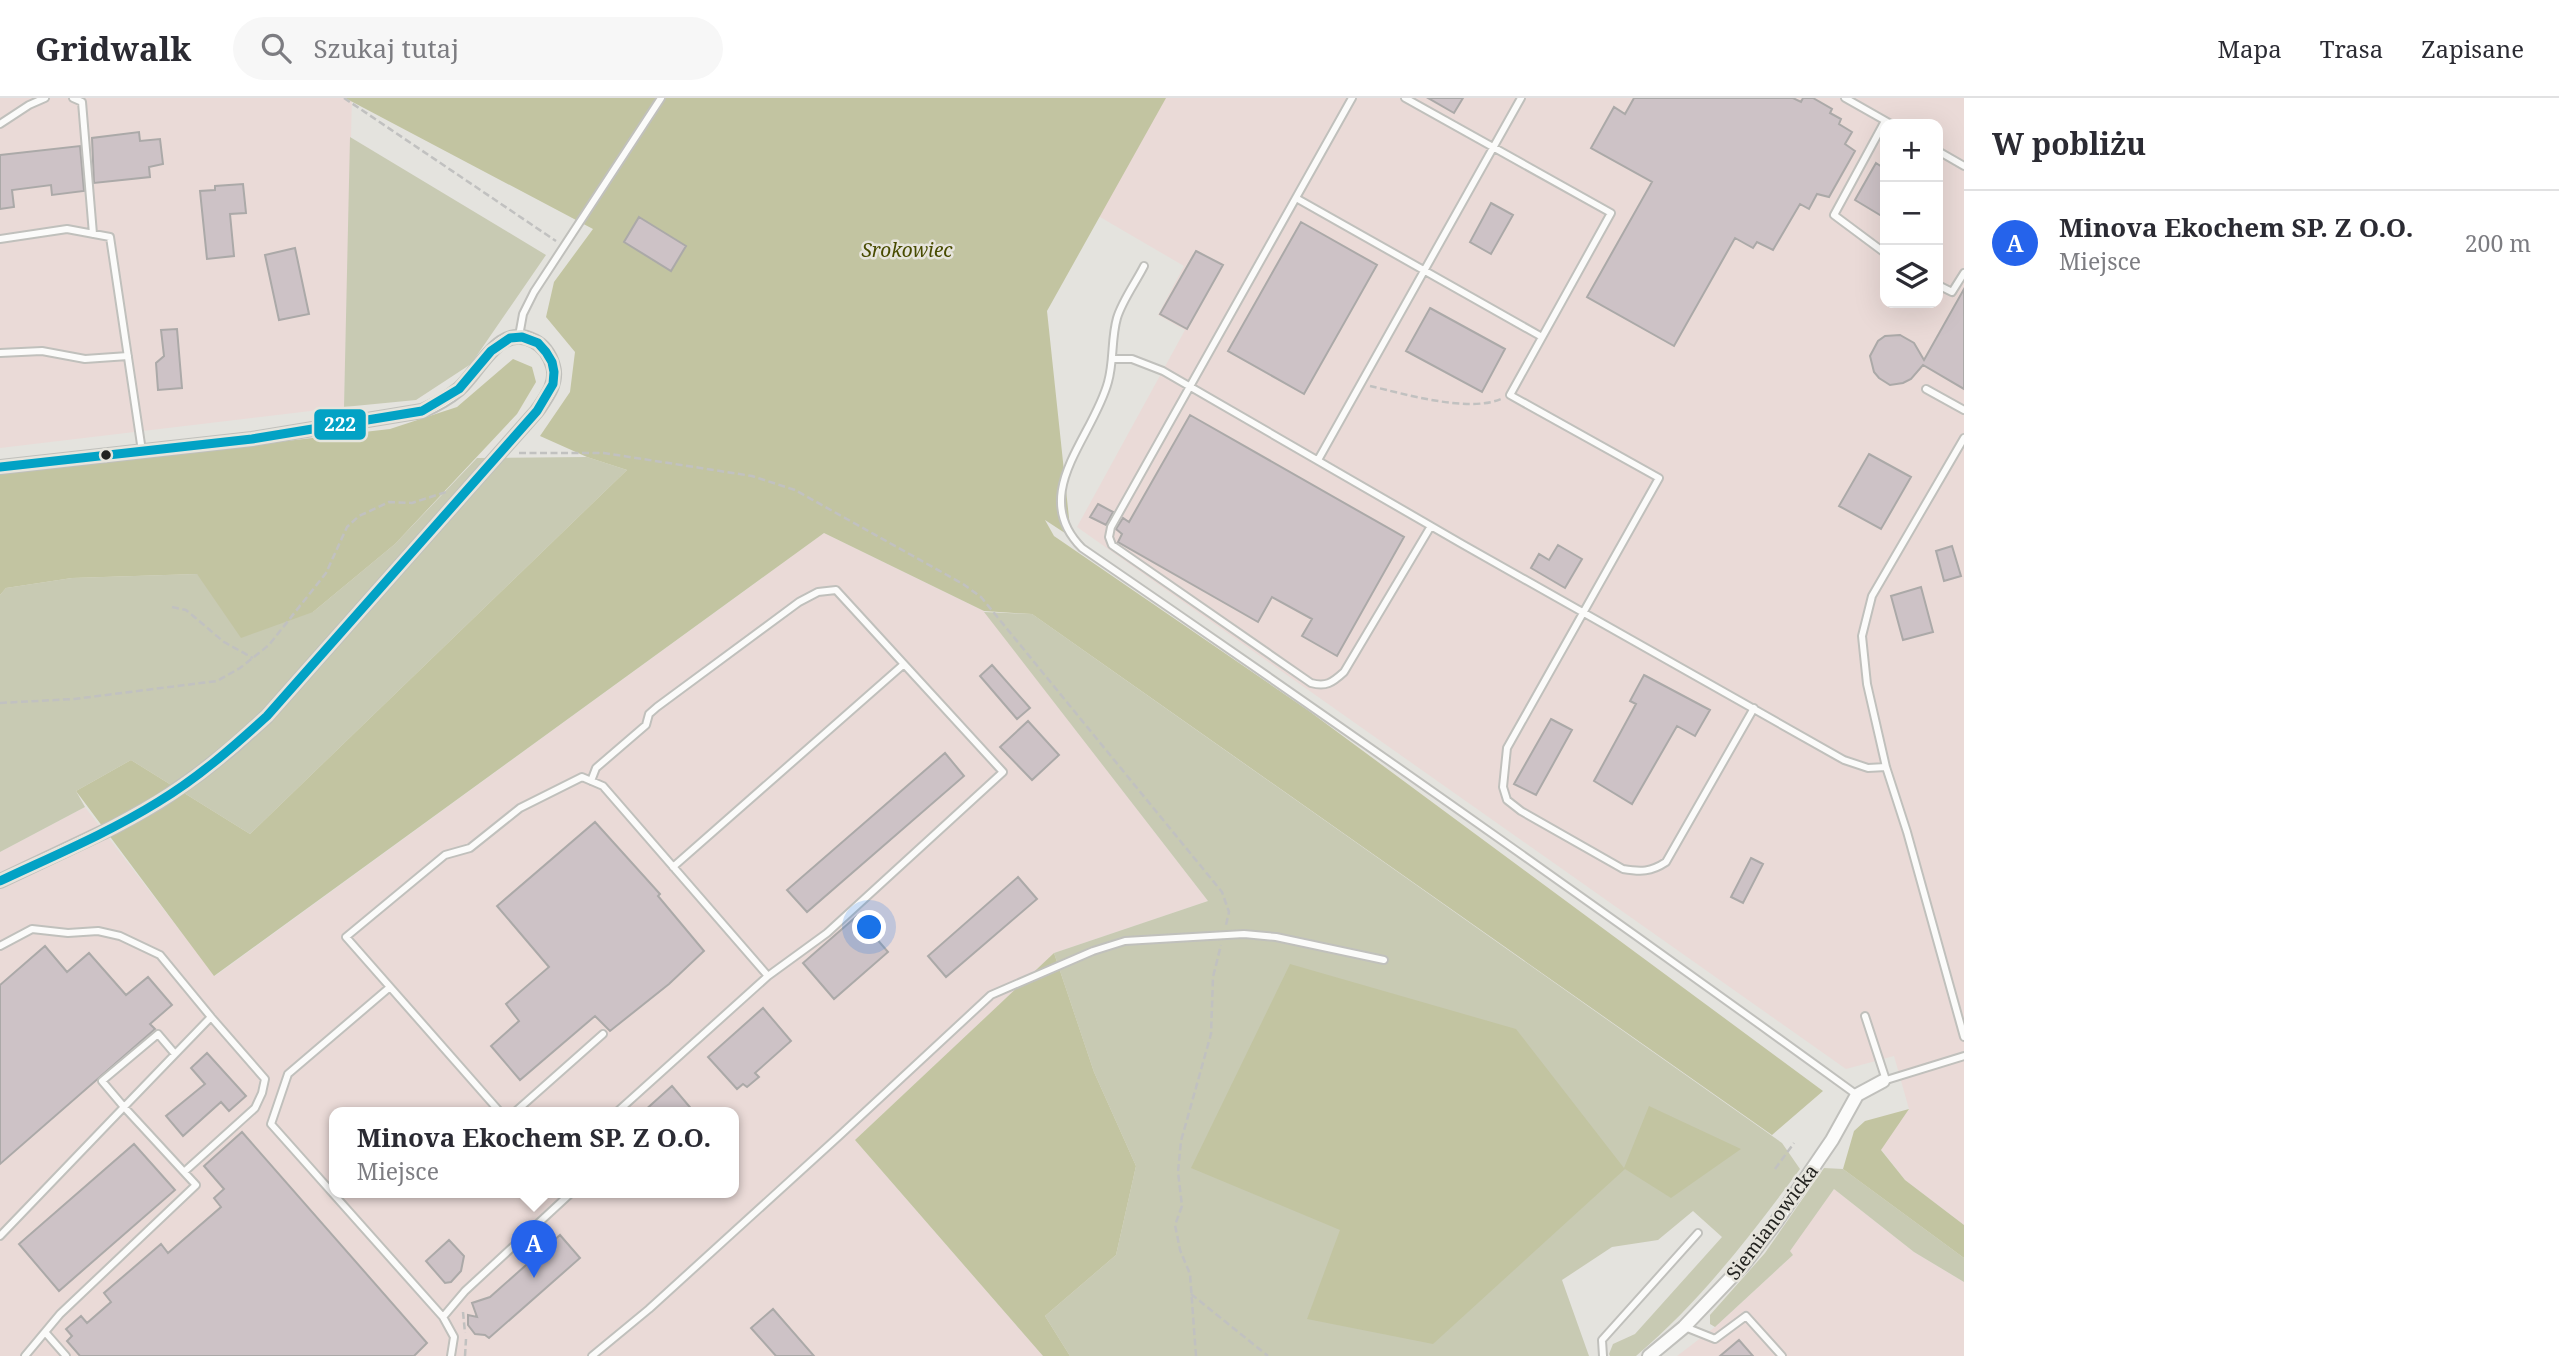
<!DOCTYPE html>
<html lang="pl">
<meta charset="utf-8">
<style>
:root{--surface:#fff;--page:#f7f7f7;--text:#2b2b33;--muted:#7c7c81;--line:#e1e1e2;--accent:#2563eb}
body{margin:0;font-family:"Noto Serif",serif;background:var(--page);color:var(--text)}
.controls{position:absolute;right:21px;top:21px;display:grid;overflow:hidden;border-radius:14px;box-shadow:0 7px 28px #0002}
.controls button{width:63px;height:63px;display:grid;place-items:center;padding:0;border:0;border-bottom:2px solid var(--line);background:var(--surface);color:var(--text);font:35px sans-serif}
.you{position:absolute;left:870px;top:830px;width:24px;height:24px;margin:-18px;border:5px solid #fff;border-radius:50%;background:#1a73e8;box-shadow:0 0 0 10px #1a73e833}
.badge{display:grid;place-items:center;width:46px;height:46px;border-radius:50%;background:var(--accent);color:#fff;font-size:23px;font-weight:700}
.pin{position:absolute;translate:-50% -58px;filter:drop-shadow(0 2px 4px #0008)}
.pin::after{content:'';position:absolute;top:37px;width:24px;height:21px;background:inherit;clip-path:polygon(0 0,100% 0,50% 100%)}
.popup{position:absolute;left:329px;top:1009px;width:410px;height:91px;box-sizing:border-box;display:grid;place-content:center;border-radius:14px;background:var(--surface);filter:drop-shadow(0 2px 5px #0005);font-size:23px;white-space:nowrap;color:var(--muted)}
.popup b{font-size:26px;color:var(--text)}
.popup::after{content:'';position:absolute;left:50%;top:100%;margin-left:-14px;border:14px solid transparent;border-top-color:var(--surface)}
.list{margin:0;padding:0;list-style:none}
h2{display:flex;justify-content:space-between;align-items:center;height:91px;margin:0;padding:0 28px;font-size:30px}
h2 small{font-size:23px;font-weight:400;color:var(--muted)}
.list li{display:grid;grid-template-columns:46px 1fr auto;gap:21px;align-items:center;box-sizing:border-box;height:105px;padding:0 28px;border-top:2px solid var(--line)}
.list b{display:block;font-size:26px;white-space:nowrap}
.list p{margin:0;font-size:23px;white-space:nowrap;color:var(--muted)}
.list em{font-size:23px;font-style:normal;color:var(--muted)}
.icon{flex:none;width:38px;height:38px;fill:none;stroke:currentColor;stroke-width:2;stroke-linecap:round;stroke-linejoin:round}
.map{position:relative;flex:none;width:1964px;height:1258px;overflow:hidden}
header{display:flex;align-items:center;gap:42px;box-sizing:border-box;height:98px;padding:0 35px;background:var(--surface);border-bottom:2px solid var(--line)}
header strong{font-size:33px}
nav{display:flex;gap:38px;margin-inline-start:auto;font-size:24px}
.search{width:490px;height:63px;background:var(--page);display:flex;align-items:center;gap:18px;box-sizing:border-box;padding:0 24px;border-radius:38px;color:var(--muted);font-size:26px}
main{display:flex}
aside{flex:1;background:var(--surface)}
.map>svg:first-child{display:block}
</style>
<header>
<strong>Gridwalk</strong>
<div class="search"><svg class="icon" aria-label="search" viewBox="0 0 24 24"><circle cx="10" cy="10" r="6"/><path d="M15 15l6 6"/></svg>Szukaj tutaj</div>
<nav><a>Mapa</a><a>Trasa</a><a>Zapisane</a></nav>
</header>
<main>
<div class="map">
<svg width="1964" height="1258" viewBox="0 0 1964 1258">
<rect width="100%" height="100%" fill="#e4e3de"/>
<path fill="#eadad7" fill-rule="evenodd" d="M0,0H352L344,309L0,350Z
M1153,0H1964V1127L1905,1082L1881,1051L1909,1011L1894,958L1846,971L1077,429L1185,232L1158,217L1184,168L1088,112ZM1885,26H1938V205H1885Z
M824,435L984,513L1208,803L1054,855L855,1042L1043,1258H0V754L85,709L215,878ZM335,1014H734V1094H335Z
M1834,1091L1914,1154L1964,1184V1258H1677L1715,1229L1793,1157L1789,1153Z"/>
<path fill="#c8cab3" d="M350,39L546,157L471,266L416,302L344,309Z
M587,359L627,372L250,736L131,662L76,693L85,709L0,754V497L6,490L72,480L197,476L313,514L395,446L477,360Z
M984,514L1032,516L1782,1045L1800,1071C1750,1138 1700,1204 1636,1258H1610L1609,1256L1613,1246L1635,1236L1722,1139L1693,1113L1658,1142L1612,1149L1562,1182L1589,1258H1070L1045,1218L1116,1157L1136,1068L1094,974L1054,855L1208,803Z
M1824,1070L1843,1071L1964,1160V1184L1914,1154L1834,1091L1790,1153L1793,1157L1715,1229L1710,1226V1217L1765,1155Z"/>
<path fill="#c2c4a1" d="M345,0H1166L1047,213L1071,439L1045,422L1054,438L1309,613L1823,993L1772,1037L1032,516L984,513L824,435L214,878L76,693L131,662L250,736L627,372L587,359L540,338L570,294L575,254L546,219L554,184L593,131Z
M513,261L532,269L536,284L517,316L395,446L313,514L241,540L197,476L72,480L6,490L0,497V376L390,331L457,309Z
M1054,855L1094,974L1136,1068L1116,1157L1045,1218L1070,1258H1043L855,1042Z
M1290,866L1516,931L1624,1070L1649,1008L1741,1051L1671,1100L1625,1071L1433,1246L1307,1221L1340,1132L1191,1070Z
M1909,1011L1881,1052L1905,1082L1964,1127V1160L1843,1071L1854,1033L1865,1023Z"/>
<path fill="#cdc2c6" stroke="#aba9a8" stroke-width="2" d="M1428,0H1463L1454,15Z
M1634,0H1793L1801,4L1803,0H1813L1832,11L1830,15L1841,21L1839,26L1852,34L1845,46L1855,53L1829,99L1817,96L1809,111L1800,106L1773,152L1757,144L1753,150L1735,140L1674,248L1587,199L1652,84L1591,50L1614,9L1625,16Z
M139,34L140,43L160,41L163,66L149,69L150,79L94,85L92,40Z
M80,48L84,93L52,97L51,87L12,92L14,109L0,111V57Z
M1876,65L1885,71V120L1855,102Z
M243,86L246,115L230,116L234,158L207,161L200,93L215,92V88Z
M1491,105L1513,117L1491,156L1470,144Z
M639,119L686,148L671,173L624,144Z
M1301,124L1377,167L1304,296L1228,253Z
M295,150L309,216L279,222L265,157Z
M1196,153L1223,167L1187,231L1160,216Z
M1964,191V291L1923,267L1911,281L1903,285L1890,287L1879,280L1874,274L1870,258L1878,243L1885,238L1900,237L1914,245L1924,262Z
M1430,210L1505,251L1482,294L1406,253Z
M177,231L182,290L158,292L156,265L164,258L161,232Z
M1190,317L1404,439L1337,558L1302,538L1312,521L1272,499L1258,524L1118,444L1122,436L1116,431L1123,420L1129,424Z
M1869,356L1911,379L1881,431L1839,408Z
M1098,406L1113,414L1106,427L1090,419Z
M1558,447L1582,461L1565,490L1531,470L1539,456L1549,462Z
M1952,448L1961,478L1944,483L1936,453Z
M1921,489L1933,534L1903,542L1891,498Z
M992,567L1030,610L1017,621L980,578Z
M1644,577L1710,612L1695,638L1677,628L1632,706L1594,683L1636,606L1630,603Z
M1551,621L1572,632L1536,697L1514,686Z
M1028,623L1059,657L1032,682L1000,649Z
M945,655L964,678L807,814L787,792Z
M595,724L660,796L658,798L704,853L669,886L610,933L595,918L520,982L491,948L519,923L506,906L549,869L497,808Z
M1751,760L1763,766L1743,805L1731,799Z
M1018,779L1037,801L946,879L928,858Z
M857,818L888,854L834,901L803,865Z
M45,848L67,874L89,855L126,897L148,879L172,907L150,926L155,931L0,1066V887Z
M763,910L791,943L755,975L759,979L747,989L743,986L737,991L708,959Z
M207,955L246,998L229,1013L221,1004L183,1038L166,1018L205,986L191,970Z
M672,988L694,1014H643Z
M242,1034L427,1245L414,1258H80L67,1243L72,1238L66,1231L81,1218L87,1225L111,1204L104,1195L161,1146L168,1155L221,1109L214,1100L224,1091L204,1068Z
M134,1046L175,1092L59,1193L19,1146Z
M560,1137L580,1160L489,1240L485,1237L475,1236L468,1227V1217L477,1219L472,1205L490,1199Z
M449,1142L464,1158L461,1173L451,1184L445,1185L426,1163Z
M773,1211L814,1258H776L751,1230Z
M1739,1242L1753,1258H1720Z"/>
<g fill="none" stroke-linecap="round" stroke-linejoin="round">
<defs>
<path id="service" d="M73,0L82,4L93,136
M1352,0L1111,429L1109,439L1112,447L1311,585C1326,589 1332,585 1344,574L1431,428
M1405,0L1611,115L1510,297L1659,380L1507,650L1503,689L1507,702L1521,713L1623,771C1641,774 1651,774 1666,764L1754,610
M1845,0L1891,26
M1885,23L1834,117L1885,155
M0,26L29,7L45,0
M1938,53L1964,68
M1296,100L1542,239
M0,141L67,131L110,139L142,353
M1144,168C1136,184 1122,203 1117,220C1111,241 1114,263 1108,284C1093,340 1028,396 1082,450C1343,629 1601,811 1857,997
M1938,187L1952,194L1964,175
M519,238L523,216L534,194L661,0
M0,255L42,253L85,261L128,258
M1112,261H1132L1163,273L1462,446L1844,662L1868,670L1886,669
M1926,291L1964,312
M1964,340L1872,498L1862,538L1867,586L1886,669L1907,734L1964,939
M1318,362L1521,0
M591,683L596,670L646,627L649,616L657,609L799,504L818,494L836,492L1003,674L827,835L768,878L617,1014
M673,769L904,566
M0,848L32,831L68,835L98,833L120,838L160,857L211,919
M390,889L288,976L271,1026L443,1219
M1865,918L1886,982
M1883,983L1964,958
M500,1014L346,839L445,757L470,750L520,710L582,679L603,688L768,878
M515,1014L603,936
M0,1138L124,1009L102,983L158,936L175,956
M1685,1229L1715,1241L1746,1218L1782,1258
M45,1234L66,1258
M25,1258L60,1216L196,1087L124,1009L211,919L265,981L262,995L255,1010L184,1074
M451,1258L454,1239L443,1219L465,1193L572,1094
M592,1258L649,1211L838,1039L991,897L1093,853L1125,843L1244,836L1276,839L1384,862
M1603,1258L1602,1242L1698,1135"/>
<path id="minor" d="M0,369L252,341L422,313C436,307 447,301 459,291C480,273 499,224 534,243C544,248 550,258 553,268C558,285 546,300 537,313L267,618L233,649L199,676L159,704L116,728L0,783
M1649,1258L1684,1229L1744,1166L1776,1124L1832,1042L1857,997L1883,983"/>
</defs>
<use href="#service" stroke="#c0c0bc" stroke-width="10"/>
<use href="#minor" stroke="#c0c0bc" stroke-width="16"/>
<path stroke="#c1c1c0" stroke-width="2.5" stroke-dasharray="7 3.5" stroke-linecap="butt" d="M344,0L556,143
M1370,288C1405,296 1468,315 1501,301
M519,355H604L752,378L795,392L963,486L981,499L1222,794L1229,814L1226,827
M172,509L186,512L224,544L253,560
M0,605L74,601L217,583L240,570L269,547L326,475L347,429L359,418L389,404L412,405L446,394
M1775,1071L1794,1045
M1191,1196L1268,1258
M463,1214L465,1235
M465,1258L466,1241
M1196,1258L1190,1176L1180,1152L1175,1127L1182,1108L1178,1074L1181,1043L1211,936L1213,879L1221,847"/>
<use href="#service" stroke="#fbfbfa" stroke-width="6"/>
<use href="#minor" stroke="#fbfbfa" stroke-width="12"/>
<defs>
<path id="bus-1" d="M0,369L252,341L422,313L459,291L491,253L510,240L522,239L538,245L546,254L552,264L554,274L553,286L537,313L267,618C233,649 198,680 158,704C108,735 53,758 0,783"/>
</defs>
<use href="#bus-1" stroke="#e6e4dc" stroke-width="14"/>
<use href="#bus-1" stroke="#02a2c5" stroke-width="9"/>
</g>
<circle fill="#232320" stroke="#e6e4dc" stroke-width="2.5" cx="106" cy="357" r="6"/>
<g text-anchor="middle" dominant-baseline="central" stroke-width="5" stroke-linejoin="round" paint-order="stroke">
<g font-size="19" font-style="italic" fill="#484b00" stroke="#e6e4dc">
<text x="907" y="152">Srokowiec</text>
</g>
<g font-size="19" fill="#232320" stroke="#e6e4dc">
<text transform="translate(1772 1124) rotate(-53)">Siemianowicka</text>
</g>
</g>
<rect stroke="#e6e4dc" stroke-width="2.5" x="313" y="310" width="54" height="33" rx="7" fill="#02a2c5"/>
<g font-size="19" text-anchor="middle" font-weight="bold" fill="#fff">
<text x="340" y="333">222</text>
</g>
</svg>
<div class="controls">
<button>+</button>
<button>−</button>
<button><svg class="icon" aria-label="layers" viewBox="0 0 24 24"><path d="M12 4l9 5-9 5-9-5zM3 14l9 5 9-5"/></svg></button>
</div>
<div class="you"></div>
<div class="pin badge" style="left:534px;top:1180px">A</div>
<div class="popup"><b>Minova Ekochem SP. Z O.O.</b>Miejsce</div>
</div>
<aside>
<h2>W pobliżu<small></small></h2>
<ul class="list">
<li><span class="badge">A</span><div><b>Minova Ekochem SP. Z O.O.</b><p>Miejsce</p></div><em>200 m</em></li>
</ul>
</aside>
</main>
